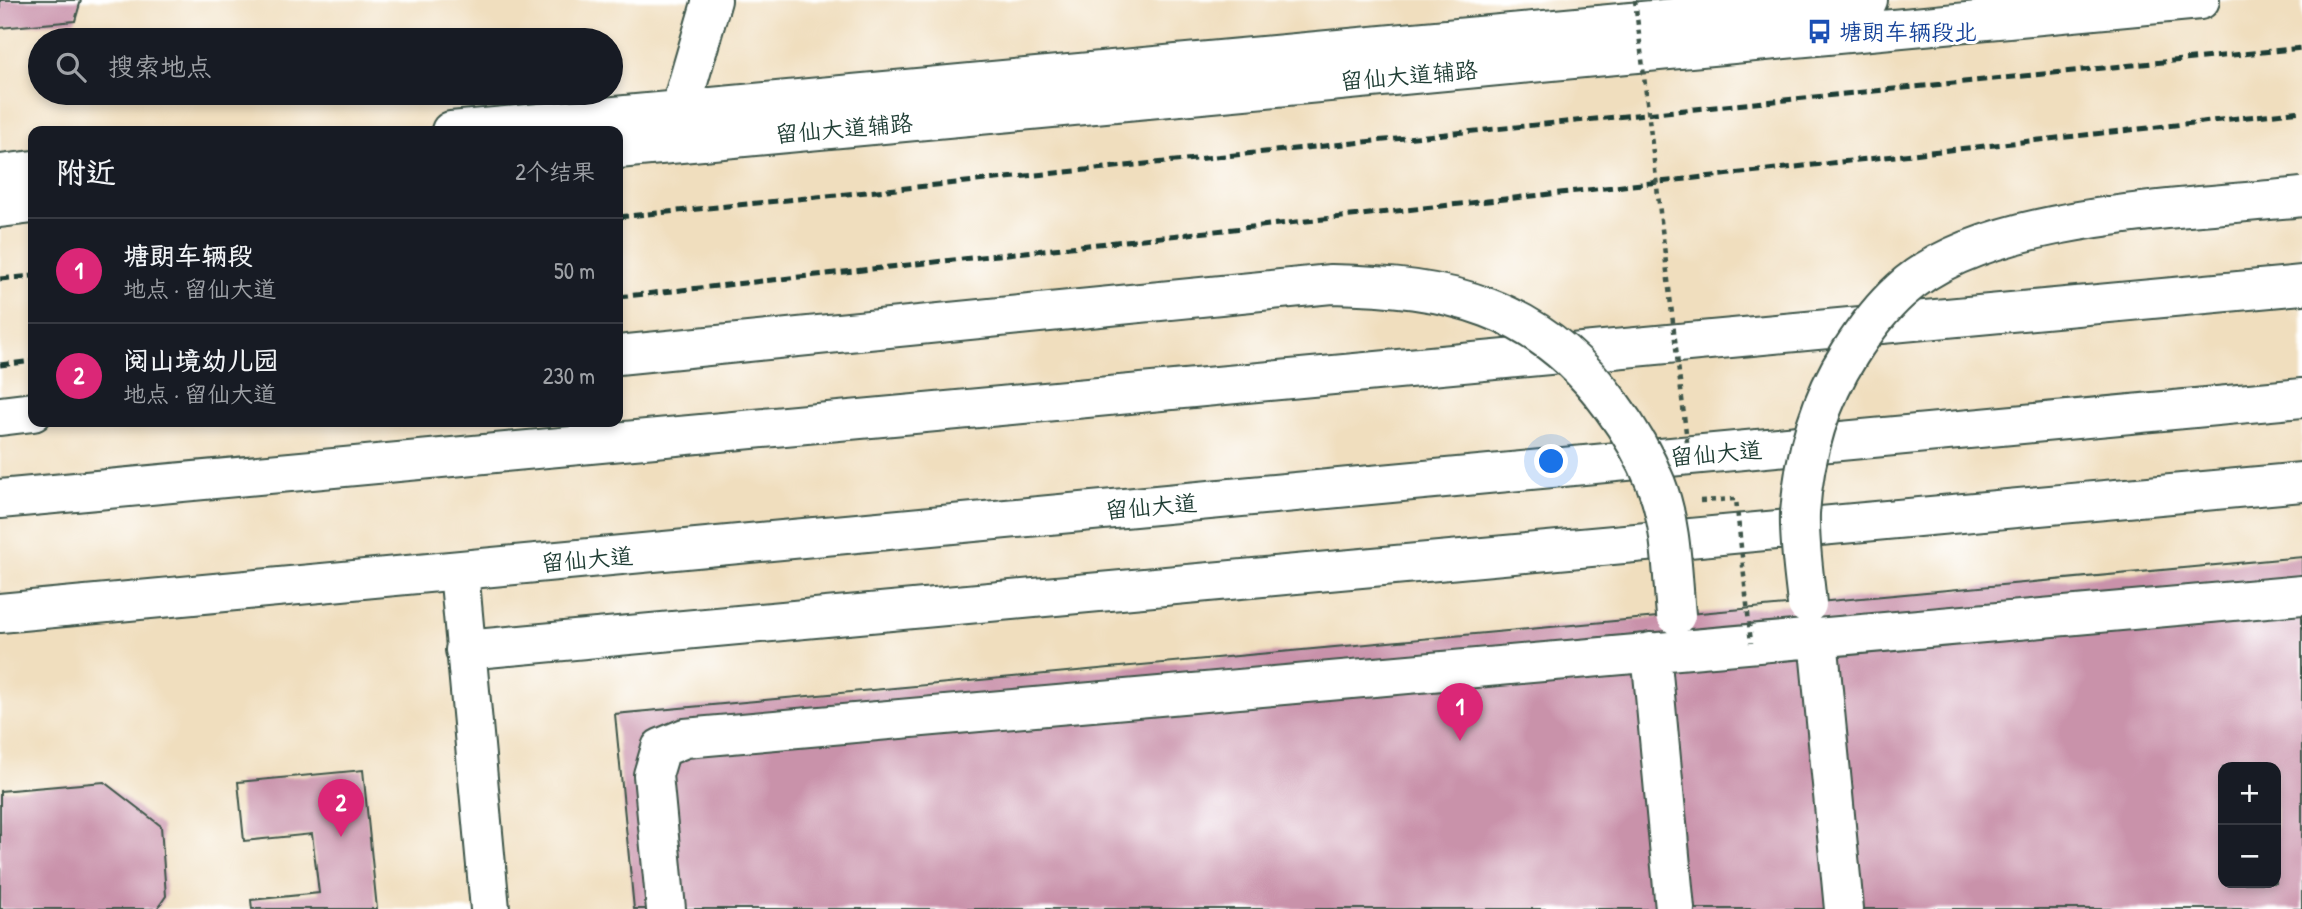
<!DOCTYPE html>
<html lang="zh">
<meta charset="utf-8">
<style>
:root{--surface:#171b24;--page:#242831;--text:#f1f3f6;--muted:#9ea1a6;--line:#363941;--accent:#db2777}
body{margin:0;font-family:"Patrick Hand","LXGW WenKai TC",sans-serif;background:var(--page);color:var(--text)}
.controls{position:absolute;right:21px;bottom:21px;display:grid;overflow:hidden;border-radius:14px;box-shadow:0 4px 10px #0003}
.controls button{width:63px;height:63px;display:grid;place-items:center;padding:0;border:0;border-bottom:2px solid var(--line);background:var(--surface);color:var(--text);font:35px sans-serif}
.you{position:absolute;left:1552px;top:462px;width:24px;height:24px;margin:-18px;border:5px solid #fff;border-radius:50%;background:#1a73e8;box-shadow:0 0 0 10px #1a73e833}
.badge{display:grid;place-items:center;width:46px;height:46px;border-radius:50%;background:var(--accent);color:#fff;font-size:23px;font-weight:700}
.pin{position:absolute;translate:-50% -58px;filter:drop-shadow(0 2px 4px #0008)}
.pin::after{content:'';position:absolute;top:37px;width:24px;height:21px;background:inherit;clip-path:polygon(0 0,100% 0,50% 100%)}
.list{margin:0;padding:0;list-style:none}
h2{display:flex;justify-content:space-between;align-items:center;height:91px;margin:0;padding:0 28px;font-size:30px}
h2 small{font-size:23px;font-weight:400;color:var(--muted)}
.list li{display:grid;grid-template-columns:46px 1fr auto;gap:21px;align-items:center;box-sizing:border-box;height:105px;padding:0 28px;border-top:2px solid var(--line)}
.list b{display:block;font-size:26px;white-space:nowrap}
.list p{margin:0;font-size:23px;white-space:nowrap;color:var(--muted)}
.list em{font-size:23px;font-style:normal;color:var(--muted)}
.icon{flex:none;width:38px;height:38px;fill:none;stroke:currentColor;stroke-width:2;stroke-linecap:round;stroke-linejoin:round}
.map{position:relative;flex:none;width:2302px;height:909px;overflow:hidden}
.search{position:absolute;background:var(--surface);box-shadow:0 4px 10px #0003;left:28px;top:28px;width:595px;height:77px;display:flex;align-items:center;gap:18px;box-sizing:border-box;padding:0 24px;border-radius:38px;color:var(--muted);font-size:26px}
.panel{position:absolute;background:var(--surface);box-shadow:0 4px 10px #0003;left:28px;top:126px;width:595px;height:301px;border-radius:14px}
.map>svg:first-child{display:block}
</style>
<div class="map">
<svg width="2302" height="909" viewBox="0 0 2302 909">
<rect width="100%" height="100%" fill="#fff"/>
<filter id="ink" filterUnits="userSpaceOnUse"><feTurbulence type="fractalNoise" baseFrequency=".0143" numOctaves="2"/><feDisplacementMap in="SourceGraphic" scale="14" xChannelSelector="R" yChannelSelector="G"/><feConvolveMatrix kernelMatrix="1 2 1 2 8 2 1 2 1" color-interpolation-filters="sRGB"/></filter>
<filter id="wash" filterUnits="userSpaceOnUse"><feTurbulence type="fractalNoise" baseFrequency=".00686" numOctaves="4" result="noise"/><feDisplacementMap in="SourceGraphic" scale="28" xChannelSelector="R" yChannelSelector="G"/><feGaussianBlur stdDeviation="1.57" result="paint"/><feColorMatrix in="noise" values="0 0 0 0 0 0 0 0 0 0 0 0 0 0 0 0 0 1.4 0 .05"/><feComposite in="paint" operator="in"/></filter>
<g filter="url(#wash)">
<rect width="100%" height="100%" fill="#f0debe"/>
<g id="blocks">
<path fill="#c992aa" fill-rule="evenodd" d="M0,0H81L75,21L0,28Z
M2302,557V909H634L615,714ZM2223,767H2276V883H2223Z
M363,770L377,909H252L251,900L319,893L312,834L244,841L238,782Z
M104,782L161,826L166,896L157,909H0V791Z"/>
</g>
</g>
<g filter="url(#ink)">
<use href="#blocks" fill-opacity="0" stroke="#3e5549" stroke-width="2"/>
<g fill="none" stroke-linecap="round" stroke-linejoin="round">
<defs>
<path id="minor" d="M680,110L712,0
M459,571L490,909
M1818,638L1844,909
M465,650L2302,482
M1651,652L1675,909
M666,909L653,775L661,748L685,738L2302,595"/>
<path id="secondary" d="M451,131L1868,0
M618,149L2200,0
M0,174L33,170
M0,208L33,204"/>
<path id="primary" d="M0,416L33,412
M0,499L2302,285
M0,613L2302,398"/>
</defs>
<use href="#minor" stroke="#3e5549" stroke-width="42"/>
<use href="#secondary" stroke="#3e5549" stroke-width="42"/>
<use href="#primary" stroke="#3e5549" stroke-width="42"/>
<use href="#minor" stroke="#fff" stroke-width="38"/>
<use href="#secondary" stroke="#fff" stroke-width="38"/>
<use href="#primary" stroke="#fff" stroke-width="38"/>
<path stroke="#1f3d34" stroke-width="5" stroke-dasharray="10 5" stroke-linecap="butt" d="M618,217L2302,48
M0,279L33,276
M618,297L2302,111
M0,365L33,361"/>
<defs>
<path id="primary-bridge" d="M618,355L1331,284C1448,286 1539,305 1611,405C1629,429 1645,456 1656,484C1672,525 1672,572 1676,615
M1807,604C1804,574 1799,543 1800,513C1804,457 1819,401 1850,353C1864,331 1880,309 1900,291C1984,212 2190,209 2302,197"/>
</defs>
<use href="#primary-bridge" stroke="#3e5549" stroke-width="42" stroke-linecap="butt"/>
<path stroke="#3e5549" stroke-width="4.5" stroke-dasharray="5 5" stroke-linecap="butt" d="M1635,0L1689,458
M1700,501L1736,499L1751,643"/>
<use href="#primary-bridge" stroke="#fff" stroke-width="38"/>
</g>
</g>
<defs>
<symbol id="bus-bare" viewBox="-9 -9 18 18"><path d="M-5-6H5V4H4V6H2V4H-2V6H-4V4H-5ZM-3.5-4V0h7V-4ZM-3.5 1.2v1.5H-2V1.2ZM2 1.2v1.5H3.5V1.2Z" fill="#1a4fb4" stroke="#fff" stroke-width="2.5" paint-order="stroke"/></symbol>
</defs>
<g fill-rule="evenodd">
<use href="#bus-bare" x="1802" y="14" width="35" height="35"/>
</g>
<g text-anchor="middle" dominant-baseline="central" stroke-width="6" stroke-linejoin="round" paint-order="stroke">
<g font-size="23" fill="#164399" stroke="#fff" text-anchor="start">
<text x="1839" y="31">塘朗车辆段北</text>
</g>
<g font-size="23" fill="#1f3d34" stroke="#fff">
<text transform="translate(1409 75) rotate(-5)">留仙大道辅路</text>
<text transform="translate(844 128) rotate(-5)">留仙大道辅路</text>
<text transform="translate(1716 453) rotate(-5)">留仙大道</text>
<text transform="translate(1151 506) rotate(-5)">留仙大道</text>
<text transform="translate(587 559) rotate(-5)">留仙大道</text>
</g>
</g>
</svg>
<div class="controls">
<button>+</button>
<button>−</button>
</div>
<div class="you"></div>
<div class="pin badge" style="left:1460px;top:741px">1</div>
<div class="pin badge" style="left:341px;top:837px">2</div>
<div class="search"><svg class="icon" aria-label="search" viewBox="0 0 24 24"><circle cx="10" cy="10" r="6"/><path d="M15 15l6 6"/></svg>搜索地点</div>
<section class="panel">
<h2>附近<small>2个结果</small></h2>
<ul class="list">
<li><span class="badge">1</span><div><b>塘朗车辆段</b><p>地点 · 留仙大道</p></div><em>50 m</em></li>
<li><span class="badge">2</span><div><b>阅山境幼儿园</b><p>地点 · 留仙大道</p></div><em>230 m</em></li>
</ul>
</section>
</div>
